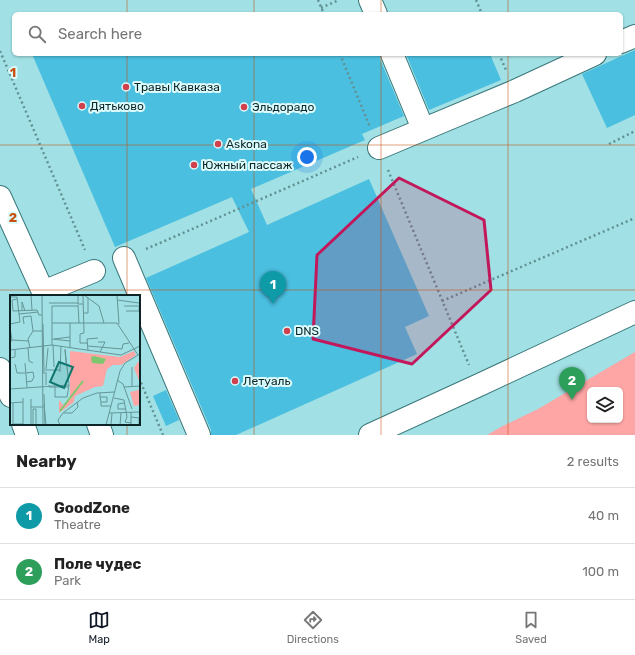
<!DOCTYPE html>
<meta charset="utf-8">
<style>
:root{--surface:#fff;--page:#f2f2f2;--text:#222;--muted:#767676;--line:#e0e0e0;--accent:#111827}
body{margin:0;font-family:Rubik,sans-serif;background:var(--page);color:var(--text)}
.controls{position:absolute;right:12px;bottom:12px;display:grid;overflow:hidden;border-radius:6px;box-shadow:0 1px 3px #0004}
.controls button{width:36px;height:36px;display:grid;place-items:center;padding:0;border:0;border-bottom:1px solid var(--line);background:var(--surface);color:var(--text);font:20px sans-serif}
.you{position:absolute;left:307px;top:157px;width:14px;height:14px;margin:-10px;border:3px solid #fff;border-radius:50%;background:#1a73e8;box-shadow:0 0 0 6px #1a73e833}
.badge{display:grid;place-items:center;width:26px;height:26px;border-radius:50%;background:var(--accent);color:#fff;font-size:13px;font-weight:700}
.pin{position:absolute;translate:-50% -33px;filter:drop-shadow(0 1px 2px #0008)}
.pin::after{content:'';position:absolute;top:21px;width:14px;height:12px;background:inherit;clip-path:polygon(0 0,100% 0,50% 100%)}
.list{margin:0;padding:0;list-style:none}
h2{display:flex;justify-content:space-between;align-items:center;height:52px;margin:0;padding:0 16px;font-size:17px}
h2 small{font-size:13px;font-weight:400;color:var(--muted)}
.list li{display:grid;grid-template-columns:26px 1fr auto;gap:12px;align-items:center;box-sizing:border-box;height:56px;padding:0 16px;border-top:1px solid var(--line)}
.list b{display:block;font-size:15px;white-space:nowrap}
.list p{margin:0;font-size:13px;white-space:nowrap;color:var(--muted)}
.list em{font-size:13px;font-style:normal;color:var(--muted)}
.icon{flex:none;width:22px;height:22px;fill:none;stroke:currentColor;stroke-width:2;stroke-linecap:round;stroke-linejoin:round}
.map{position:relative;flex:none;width:635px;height:435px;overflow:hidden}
.search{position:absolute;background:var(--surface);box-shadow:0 1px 3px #0004;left:12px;right:12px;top:12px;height:44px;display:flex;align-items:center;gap:10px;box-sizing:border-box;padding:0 14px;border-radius:6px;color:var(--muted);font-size:15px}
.sheet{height:164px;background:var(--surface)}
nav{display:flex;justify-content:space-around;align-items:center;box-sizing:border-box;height:56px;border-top:1px solid var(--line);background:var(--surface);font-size:11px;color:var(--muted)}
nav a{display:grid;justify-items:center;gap:2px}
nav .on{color:var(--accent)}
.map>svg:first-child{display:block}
</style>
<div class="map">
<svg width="635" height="435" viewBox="0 0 635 435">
<rect width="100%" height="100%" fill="#a1e0e4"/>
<path fill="#fea6a5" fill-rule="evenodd" d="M635,352V435H487L501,427L538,409ZM590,390H620V420H590Z"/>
<path fill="#4abfe0" d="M635,50V115L607,128L582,74Z
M32,54H380V59L404,116L362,134L365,140L251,189L267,225L369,179L429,316L405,327L417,354L236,435H211V430L146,278L249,232L232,197L115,247Z
M406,54H490L501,80L429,110Z
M166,390L179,420L166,426L153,396Z"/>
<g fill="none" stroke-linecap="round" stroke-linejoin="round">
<defs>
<path id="minor" d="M370,0L376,14
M621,42L635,36
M392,54L423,129
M379,148L515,91L595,54
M0,197L45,296
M124,258L199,435
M43,292L94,271
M0,369L11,396
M23,424L27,435
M98,424L102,435
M370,435L477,386L635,312"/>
</defs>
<use href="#minor" stroke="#39777a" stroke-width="24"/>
<path stroke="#629194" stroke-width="2.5" stroke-dasharray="2 3" stroke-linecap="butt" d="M318,0L324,14
M476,0L482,14
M321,8L339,0
M0,51L85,250
M340,54L370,127
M499,54L506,70
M609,144L635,131
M388,170L469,365
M146,249L358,157
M442,301L528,264L635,218
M139,378L163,435"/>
<use href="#minor" stroke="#fff" stroke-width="22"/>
</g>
<path fill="#c2185b" fill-opacity="0.2" stroke="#c2185b" stroke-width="3" stroke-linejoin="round" d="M399,178L484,220L491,290L412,364L313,339L317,255Z"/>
<path fill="none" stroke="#c75110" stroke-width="1" stroke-opacity="0.55" d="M127,0V14M254,0V14M381,0V14M508,0V14M127,54V296M254,54V435M381,54V435M508,54V435M0,145H635M0,290H635M127,424V435"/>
<g fill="#d0404d" stroke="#dcfbfc" stroke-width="1.5">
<circle cx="126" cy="87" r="4"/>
<circle cx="82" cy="106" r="4"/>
<circle cx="244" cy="107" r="4"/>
<circle cx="218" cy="144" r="4"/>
<circle cx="194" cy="165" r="4"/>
<circle cx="287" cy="331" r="4"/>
<circle cx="235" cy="381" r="4"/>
</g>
<g text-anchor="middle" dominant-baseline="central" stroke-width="4" stroke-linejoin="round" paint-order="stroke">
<g font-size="12" fill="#0c2627" stroke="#dcfbfc" text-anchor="start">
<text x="134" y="87">Травы Кавказа</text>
<text x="90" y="106">Дятьково</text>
<text x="252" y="107">Эльдорадо</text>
<text x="226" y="144">Askona</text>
<text x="202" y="165">Южный пассаж</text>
<text x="295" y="331">DNS</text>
<text x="243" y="381">Летуаль</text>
</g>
</g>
<g transform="translate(10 295)">
<rect width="130" height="130" fill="#a1e0e4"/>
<path d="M60,56L110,62L124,56L126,60L111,70H103L97,74L93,91L85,92L65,101L64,107L49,118V105L54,111L60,102ZM128,67H130V88L124,73ZM129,95L130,110L124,111L120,97Z" fill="#fea6a5"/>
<path d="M81,62L84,61L96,64L93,69L82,68Z" fill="#7fc76e"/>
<path fill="none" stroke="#7fc76e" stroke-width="2" d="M50,116L73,86"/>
<path fill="none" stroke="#659698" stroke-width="1" d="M21,0L22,15M32,0L33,130M68,0V9H73M73,0L74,38L70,39V48H78M74,0L89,11L94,28M107,0L109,29M0,2H7L10,27L0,29M7,4L2,5L3,16L27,15L29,20H32M107,5L129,8M39,8H68M68,10L69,28M114,11H129M12,16V7L15,16M116,16H129L130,2M74,18H78V3M9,19L28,17M42,28H107L128,60M14,29L13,22L21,21L23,36H32M33,29L34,79M0,33L2,45M42,44L60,46M44,44L60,42M88,47H95L90,57M0,48L2,45L19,46M42,50V11H68M43,50L44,72M78,51L112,54L113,49L119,48M18,53L19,66L23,68M20,53L18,44L23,36M60,53V28M0,55L42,50L111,60L130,51M55,55L56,68M78,56L77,44L88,43M0,63L5,62V55M15,68L17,92M5,69L7,78H15M36,74L38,53M35,75H50M36,77V90M50,77L51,51M107,85L113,89L122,114M16,87L22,86L24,82L23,77L16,78M0,90V106M39,90V92H59M122,91V72M45,92V102H57L59,90M114,92L130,91M0,94L59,90L55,54M90,98V102L91,107H97V102H90M34,99L35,130M104,103L114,105L117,122L115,127L121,128M21,104V112H33M91,107V111H101M0,108L13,107V103M3,108V129H13V107M114,108L108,109V114H116M34,109L36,130M21,112V130M121,117V130M54,118H62L68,112L67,107M99,118L130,117M121,122L129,123V130M23,130V114H26M26,130V114M50,130L48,125L53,118L73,103L87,98L105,97M96,130L110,76L115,68L130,59M101,130L102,118M110,130L111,118"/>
<path fill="#0f766e" fill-opacity="0.15" stroke="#0f766e" stroke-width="2" d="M49,67L63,72L54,93L40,87Z"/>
<rect width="130" height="130" fill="none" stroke="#0c2627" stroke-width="2"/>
</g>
<g font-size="13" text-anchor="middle" font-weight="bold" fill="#c75110" stroke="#dcfbfc" stroke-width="4" stroke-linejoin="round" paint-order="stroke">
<text x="13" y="77">1</text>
<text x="13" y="222">2</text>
</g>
</svg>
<div class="controls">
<button><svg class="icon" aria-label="layers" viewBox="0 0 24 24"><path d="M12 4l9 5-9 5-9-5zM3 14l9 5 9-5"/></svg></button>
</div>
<div class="you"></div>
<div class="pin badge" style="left:273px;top:304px;background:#0f9aa8">1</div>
<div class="pin badge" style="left:572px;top:400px;background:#2e9e5b">2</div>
<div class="search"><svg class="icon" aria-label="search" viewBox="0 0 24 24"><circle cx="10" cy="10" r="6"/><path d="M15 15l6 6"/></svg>Search here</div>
</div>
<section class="sheet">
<h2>Nearby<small>2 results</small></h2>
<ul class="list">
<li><span class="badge" style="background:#0f9aa8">1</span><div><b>GoodZone</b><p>Theatre</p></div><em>40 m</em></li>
<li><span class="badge" style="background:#2e9e5b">2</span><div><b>Поле чудес</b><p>Park</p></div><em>100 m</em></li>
</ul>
</section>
<nav>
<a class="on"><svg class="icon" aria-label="map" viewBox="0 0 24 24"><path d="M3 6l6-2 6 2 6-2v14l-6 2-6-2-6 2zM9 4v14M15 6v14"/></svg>Map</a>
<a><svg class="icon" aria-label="directions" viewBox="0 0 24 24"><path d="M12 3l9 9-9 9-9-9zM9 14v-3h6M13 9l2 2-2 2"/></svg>Directions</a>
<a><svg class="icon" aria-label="saved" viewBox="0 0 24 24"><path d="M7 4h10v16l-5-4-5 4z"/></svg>Saved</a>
</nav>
